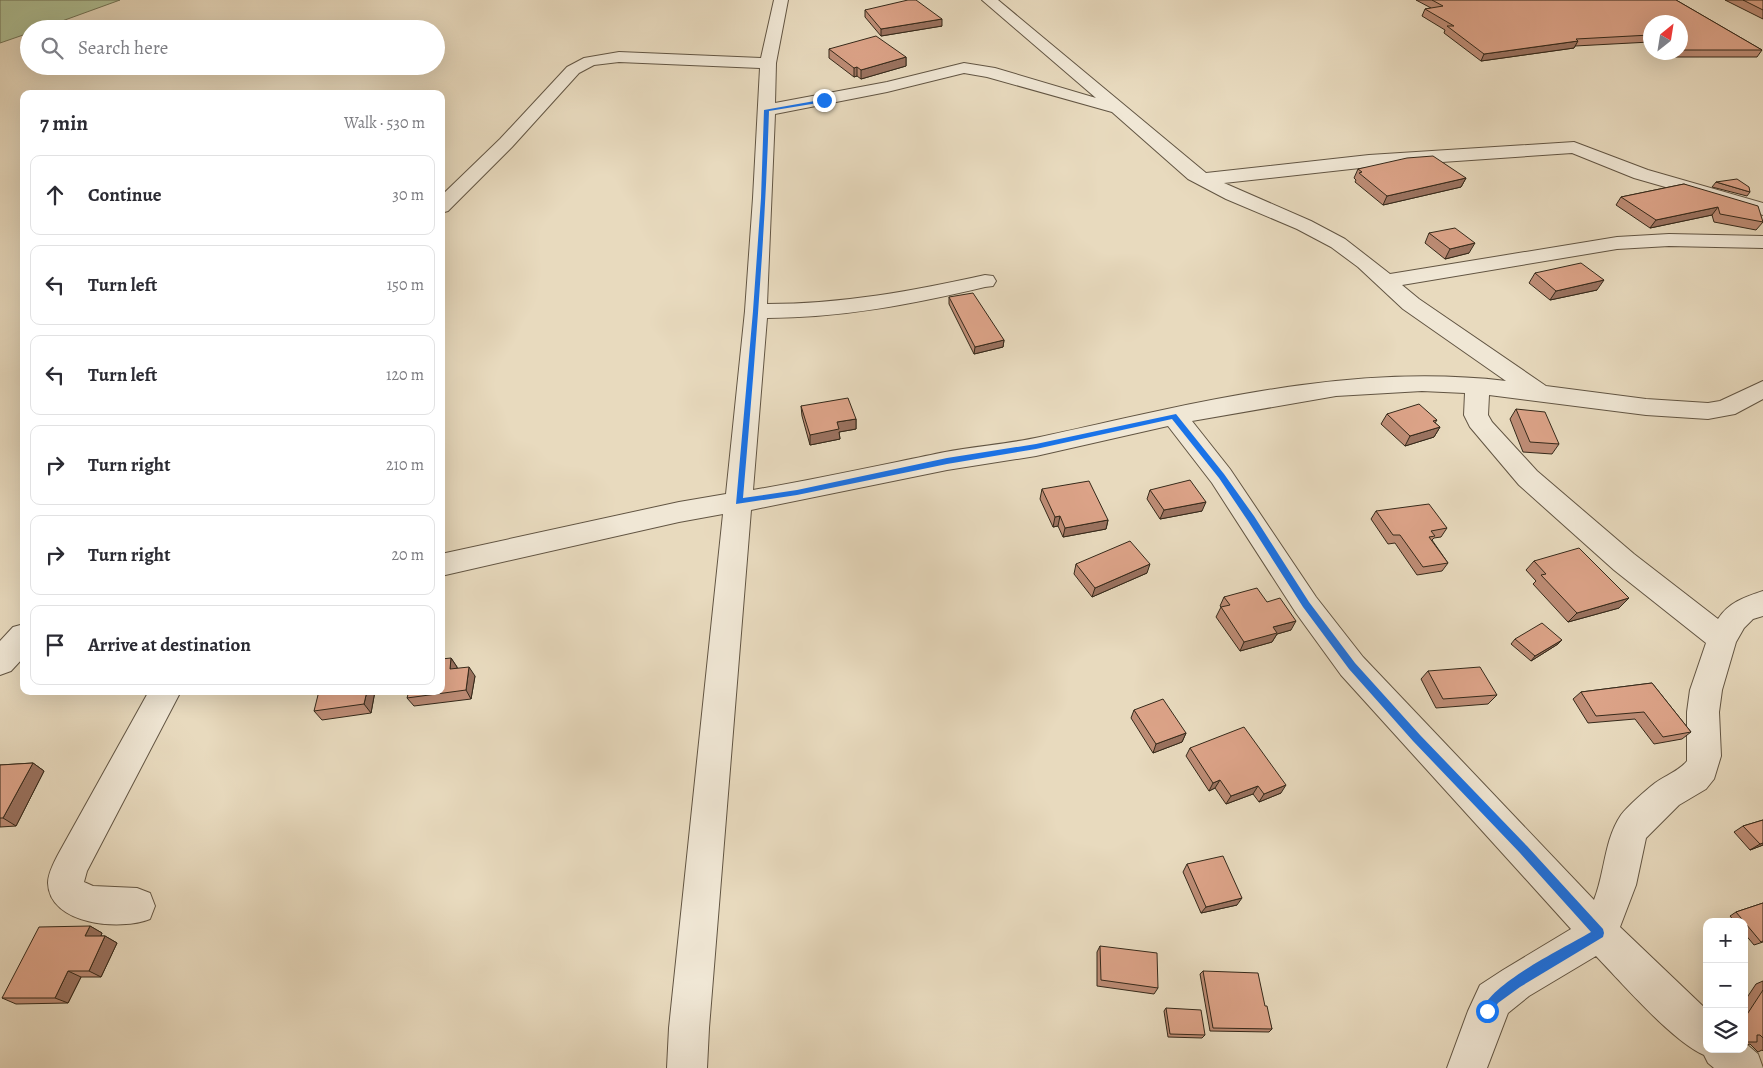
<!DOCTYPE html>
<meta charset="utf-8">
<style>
:root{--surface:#fff;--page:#f7f7f7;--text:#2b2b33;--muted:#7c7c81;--line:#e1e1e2}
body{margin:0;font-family:Alegreya,serif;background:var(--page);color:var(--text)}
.controls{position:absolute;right:15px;bottom:15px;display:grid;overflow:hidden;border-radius:10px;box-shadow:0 5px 20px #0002}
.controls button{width:45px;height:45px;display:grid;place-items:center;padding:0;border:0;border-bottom:1px solid var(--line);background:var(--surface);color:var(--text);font:25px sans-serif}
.compass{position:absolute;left:1643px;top:15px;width:45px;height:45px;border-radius:50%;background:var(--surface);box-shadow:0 5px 20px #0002;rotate:30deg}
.stop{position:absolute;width:15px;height:15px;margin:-11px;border:4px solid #1a73e8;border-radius:50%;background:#fff}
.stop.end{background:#1a73e8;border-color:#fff;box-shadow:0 1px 5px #0008}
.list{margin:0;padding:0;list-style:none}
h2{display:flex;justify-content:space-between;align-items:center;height:65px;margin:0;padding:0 20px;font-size:21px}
h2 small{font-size:16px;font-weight:400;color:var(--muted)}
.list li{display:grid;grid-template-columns:32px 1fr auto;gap:15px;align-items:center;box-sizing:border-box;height:80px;margin:0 10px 10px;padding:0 10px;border:1px solid var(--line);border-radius:10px}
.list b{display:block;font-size:19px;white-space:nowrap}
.list em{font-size:16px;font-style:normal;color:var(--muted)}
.icon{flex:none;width:28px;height:28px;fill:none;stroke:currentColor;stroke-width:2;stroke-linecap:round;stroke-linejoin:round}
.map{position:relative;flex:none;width:1763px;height:1068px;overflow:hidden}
.search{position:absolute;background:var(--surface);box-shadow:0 5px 20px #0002;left:20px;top:20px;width:425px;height:55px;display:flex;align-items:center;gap:12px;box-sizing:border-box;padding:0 18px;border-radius:28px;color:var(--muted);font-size:19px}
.panel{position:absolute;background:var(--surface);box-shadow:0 5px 20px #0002;left:20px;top:90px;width:425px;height:605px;border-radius:10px}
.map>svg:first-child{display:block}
</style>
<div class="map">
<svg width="1763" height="1068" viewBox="0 0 1763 1068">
<rect width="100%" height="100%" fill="#e8dabe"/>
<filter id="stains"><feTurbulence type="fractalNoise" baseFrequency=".004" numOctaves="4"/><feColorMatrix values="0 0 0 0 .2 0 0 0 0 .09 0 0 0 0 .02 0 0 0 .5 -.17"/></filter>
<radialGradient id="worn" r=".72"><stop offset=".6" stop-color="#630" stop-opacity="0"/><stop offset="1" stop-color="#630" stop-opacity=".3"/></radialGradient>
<path fill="#afc196" stroke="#727558" d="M0,0H120L40,29H29V33L0,43Z"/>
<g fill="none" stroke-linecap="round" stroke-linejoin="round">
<defs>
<path id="minor" d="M774,0H788L776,63L775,103L887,82L964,63L995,68L1096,98L982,0H998L1206,173L1369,155L1574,142L1648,170L1763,203V215L1634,178L1572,153L1369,167L1224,183L1311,221L1345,239L1390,274L1617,237L1669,234L1763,236V248L1669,246L1617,249L1402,285L1419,299L1546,386L1646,399L1708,403L1720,401L1763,381V399L1735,414L1708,419L1646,415L1489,395L1488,415L1492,422L1537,471L1634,554L1718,619C1729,602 1745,597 1763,591V616L1753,619L1744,628L1736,642L1722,690L1719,712L1721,756L1714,779L1706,789L1679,805L1646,838L1636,885L1620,927L1707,1010V1049H1744V1042L1758,1054L1763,1068H1714L1708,1063L1704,1055C1672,1041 1622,983 1596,956L1529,996L1508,1013L1487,1068H1447L1468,1011L1480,985L1503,970L1571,929L1341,675L1296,613L1212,483L1168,426L1036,456L947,470L751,510L709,1028L707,1068H667L669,1028L723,514L679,522L441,576V554L679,502L726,494L745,311L753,198L760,68L619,62L594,65L579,73L512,147L448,211L441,213V196L500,139L567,67L584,58L619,52L761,58ZM964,73L987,77L1112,112L1188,179L1226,199L1297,229L1331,247L1358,267L1403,309L1506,381C1348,362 1193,404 1040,437C1008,444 976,446 945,452C881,465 817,479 753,490L767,318C841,318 913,304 985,287L993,286L996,281L993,276L985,275C913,291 842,304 767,304L775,114L887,92ZM1422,391L1465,393L1464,415L1470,427L1519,485L1614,570L1706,643L1690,690L1687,712V761C1679,771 1666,775 1655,783C1646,790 1628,806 1621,815C1604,840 1605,873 1594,900L1363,657L1316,597L1230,469L1192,421L1336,396Z
M24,624V657L11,671L0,675V641L13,627Z
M149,691H181L87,871L84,882L93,886L137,888L150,893L155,906L150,919C121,931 49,925 48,883C48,873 55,860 60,851Z"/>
</defs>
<use href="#minor" stroke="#625543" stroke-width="2"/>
<use href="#minor" fill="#f0e7d5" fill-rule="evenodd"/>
</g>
<path fill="#bd8c75" stroke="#35291a" d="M1416,0H1676L1762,50L1757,57H1675L1668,52H1680V22H1650V42L1575,46L1574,48L1481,61L1444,33L1445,30L1422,16L1425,9L1431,8Z
M1725,0H1763V19Z
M865,10L942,26L881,36L865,17Z
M829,49L906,57V66L861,79L857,76L854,77L829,58Z
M1358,169L1466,178L1461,187L1383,205L1355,182L1356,180L1354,178Z
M1716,182L1750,192L1747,196L1712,187Z
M1684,184L1763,222L1756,230L1714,222L1712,215L1650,228L1616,205L1621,197Z
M1429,233L1469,253L1445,259L1425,243Z
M1535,273L1597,290L1550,300L1529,283Z
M949,297L1004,340L1003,347L974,354L949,304Z
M801,406L856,419V429L839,432L840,439L810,445L802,416Z
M1516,409L1559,444L1552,454L1523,452L1510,419Z
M1387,414L1437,420L1435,423L1440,427L1434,437L1405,446L1381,424Z
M1042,489L1108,520L1106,529L1063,537L1058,526L1053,527L1040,499Z
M1150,490L1202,511L1160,519L1147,499Z
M1376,511L1447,528L1441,537L1434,538L1432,540L1448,563L1442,571L1417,575L1395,543L1388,544L1371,519Z
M1534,561L1629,598L1619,608L1568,622L1533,584L1536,581L1526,570Z
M1076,564L1147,573L1092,597L1074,574Z
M1224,597L1267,602L1291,630L1277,634L1272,642L1240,651L1216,617L1221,607L1220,606Z
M1515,639L1558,644L1531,661L1511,644Z
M451,658L457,667V668L475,676L471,699L414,706L407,698Z
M1428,671L1497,695L1488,704L1436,708L1421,679Z
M1652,683L1691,732L1682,739L1654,744L1635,719L1588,723L1573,699L1581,692Z
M375,691L371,713L322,720L314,711Z
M1134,710L1186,733L1182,742L1153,753L1131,718Z
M1190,748L1281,793L1259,802L1253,794L1226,804L1215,788L1209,791L1186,756Z
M33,763L44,771L16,826L0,827V765Z
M1763,820V845L1750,850L1734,832L1743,826Z
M1187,864L1237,905L1201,913L1183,872Z
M1763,903V942L1754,945L1744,933V922H1735L1730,916L1736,912Z
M90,926L102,933L101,936H105L117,943L101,977H81L68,1003L16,1004L2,998Z
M1100,946L1158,988L1154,994L1097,986V952Z
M1203,971L1265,1006L1272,1029L1269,1032L1210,1031L1200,974Z
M1763,981V1051L1762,1050L1758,1052L1750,1044L1744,1046V1002L1756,984Z
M1166,1008L1205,1035L1202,1038L1168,1037L1164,1011Z"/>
<path fill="#9a725f" stroke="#35291a" d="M942,19V26L881,36V29Z
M1578,41L1574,48L1481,61L1484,54Z
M906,57V66L861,79V70Z
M857,67V76L854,77V68Z
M1466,178L1461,187L1383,205L1387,196Z
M1718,207L1712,215L1650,228L1656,220Z
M1475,243L1469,253L1445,259L1450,249Z
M1604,280L1597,290L1550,300L1556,291Z
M1004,340L1003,347L974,354L975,347Z
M856,419V429L839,432L840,439L810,445V435L837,422Z
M1440,427L1434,437L1405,446L1410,436Z
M1206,502L1202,511L1160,519L1164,510Z
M1060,516L1058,526L1053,527L1055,517Z
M1108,520L1106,529L1063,537L1065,528Z
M1150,564L1147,573L1092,597L1095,588Z
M1629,598L1619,608L1568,622L1577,613Z
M1296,621L1291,630L1277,634L1272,642L1240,651L1244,642L1273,627Z
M1562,640L1558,644L1531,661L1535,656Z
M451,658L457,667L456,678L450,669Z
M469,667L475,676L471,699L466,690Z
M367,691H375L371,713L364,704Z
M1186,733L1182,742L1153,753L1156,744Z
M33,763L44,771L16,826L3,818Z
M1220,780L1215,788L1209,791L1213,783Z
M1286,785L1281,793L1259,802L1264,794Z
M1258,786L1253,794L1226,804L1231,796Z
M1763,843V845L1750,850L1760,844Z
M1242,898L1237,905L1201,913L1206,907Z
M90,926L102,933L98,943L85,936Z
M105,936L117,943L101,977L89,971Z
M68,971L81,977L68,1003L55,998Z"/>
<path fill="#dca388" stroke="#35291a" d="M908,0H916L942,19L881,29L865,10Z
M1432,0H1676L1762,50H1680V22H1650V35L1576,39L1578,41L1484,54L1447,26H1454L1425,9L1443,6Z
M1743,0H1763V10Z
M876,36L906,57L861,70L857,67L854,68L829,49Z
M1433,156L1466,178L1387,196L1359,173L1362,172L1358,169L1407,158Z
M1737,179L1749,187L1750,192L1716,182Z
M1684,184L1758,206L1763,222L1720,214L1718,207L1656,220L1621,197Z
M1455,228L1475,243L1450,249L1429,233Z
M1581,263L1604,280L1556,291L1535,273Z
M973,293L1004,340L975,347L949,297Z
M848,398L856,419L837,422L839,429L810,435L801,406Z
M1419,404L1437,420L1433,421L1440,427L1410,436L1387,414Z
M1516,409L1545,412L1559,444L1530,442Z
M1190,480L1206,502L1164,510L1150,490Z
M1089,481L1108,520L1065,528L1060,516L1055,517L1042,489Z
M1429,504L1447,528L1431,531L1435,536L1429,537L1448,563L1423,567L1400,535H1393L1376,511Z
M1130,541L1150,564L1095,588L1076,564Z
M1579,548L1629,598L1577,613L1541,575L1546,574L1534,561Z
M1257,588L1267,602L1280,598L1296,621L1273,627L1277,633L1244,642L1221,607L1230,605L1224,597Z
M1542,623L1562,640L1535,656L1515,639Z
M451,658L450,669L469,667L466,690L407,698L409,691H441V659Z
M1480,667L1497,695L1443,699L1428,671Z
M1652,683L1691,732L1663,737L1644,712L1596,716L1581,692Z
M319,691H367L364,704L314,711Z
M1163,699L1186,733L1156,744L1134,710Z
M1244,727L1286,785L1264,794L1258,786L1231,796L1220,780L1213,783L1190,748Z
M33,763L3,818H0V765Z
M1763,820V843L1760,844L1743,826Z
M1223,856L1242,898L1206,907L1187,864Z
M1763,903V941L1761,942L1736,912Z
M90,926L85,936H105L89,971H68L55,998H2L39,927Z
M1100,946L1157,953L1158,988L1101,980Z
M1203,971L1258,973L1265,1006H1267L1272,1029L1213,1028Z
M1763,990V1038L1760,1035H1757V1042H1748L1744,1039V1019Z
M1166,1008L1201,1010L1205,1035L1170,1034Z"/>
<path fill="#1a73e8" d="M826,99L824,102L769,111C765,241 754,369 743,498L797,490L947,458L1036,444L1176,414L1224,474L1254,516L1309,602L1355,663L1420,735L1527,846L1603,929L1604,933L1603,937L1520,987L1498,1003L1491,1015L1487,1017L1483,1015L1481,1011C1493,982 1562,949 1591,932L1520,853L1413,741L1349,669L1303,607L1248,521L1219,478L1172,419L1036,449L947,464L797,495L736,504L753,311L761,198L764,110Z"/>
<rect width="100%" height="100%" filter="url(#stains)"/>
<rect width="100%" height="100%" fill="url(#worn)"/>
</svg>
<div class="controls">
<button>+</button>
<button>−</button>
<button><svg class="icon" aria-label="layers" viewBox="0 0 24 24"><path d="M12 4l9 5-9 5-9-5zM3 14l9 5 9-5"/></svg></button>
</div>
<svg class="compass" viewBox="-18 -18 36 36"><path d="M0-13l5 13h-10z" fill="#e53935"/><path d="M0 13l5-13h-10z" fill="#7c7c81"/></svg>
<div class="stop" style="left:1487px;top:1011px"></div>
<div class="stop end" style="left:824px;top:100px"></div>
<div class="search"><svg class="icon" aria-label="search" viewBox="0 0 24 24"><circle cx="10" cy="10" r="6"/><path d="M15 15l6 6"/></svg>Search here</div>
<section class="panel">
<h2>7 min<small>Walk · 530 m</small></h2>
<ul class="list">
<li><svg class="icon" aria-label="ahead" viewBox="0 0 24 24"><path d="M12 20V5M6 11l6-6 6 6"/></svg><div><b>Continue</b></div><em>30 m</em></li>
<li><svg class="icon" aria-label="left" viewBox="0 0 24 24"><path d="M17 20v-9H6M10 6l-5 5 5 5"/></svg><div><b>Turn left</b></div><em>150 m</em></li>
<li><svg class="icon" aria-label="left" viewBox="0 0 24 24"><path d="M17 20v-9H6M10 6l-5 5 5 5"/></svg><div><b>Turn left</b></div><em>120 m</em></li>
<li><svg class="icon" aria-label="right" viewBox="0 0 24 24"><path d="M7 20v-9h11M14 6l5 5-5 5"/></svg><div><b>Turn right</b></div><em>210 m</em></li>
<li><svg class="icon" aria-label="right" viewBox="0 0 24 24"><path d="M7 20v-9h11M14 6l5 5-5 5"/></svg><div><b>Turn right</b></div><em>20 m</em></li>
<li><svg class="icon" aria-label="arrive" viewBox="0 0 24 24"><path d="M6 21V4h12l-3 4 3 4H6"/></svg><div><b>Arrive at destination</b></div></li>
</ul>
</section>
</div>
